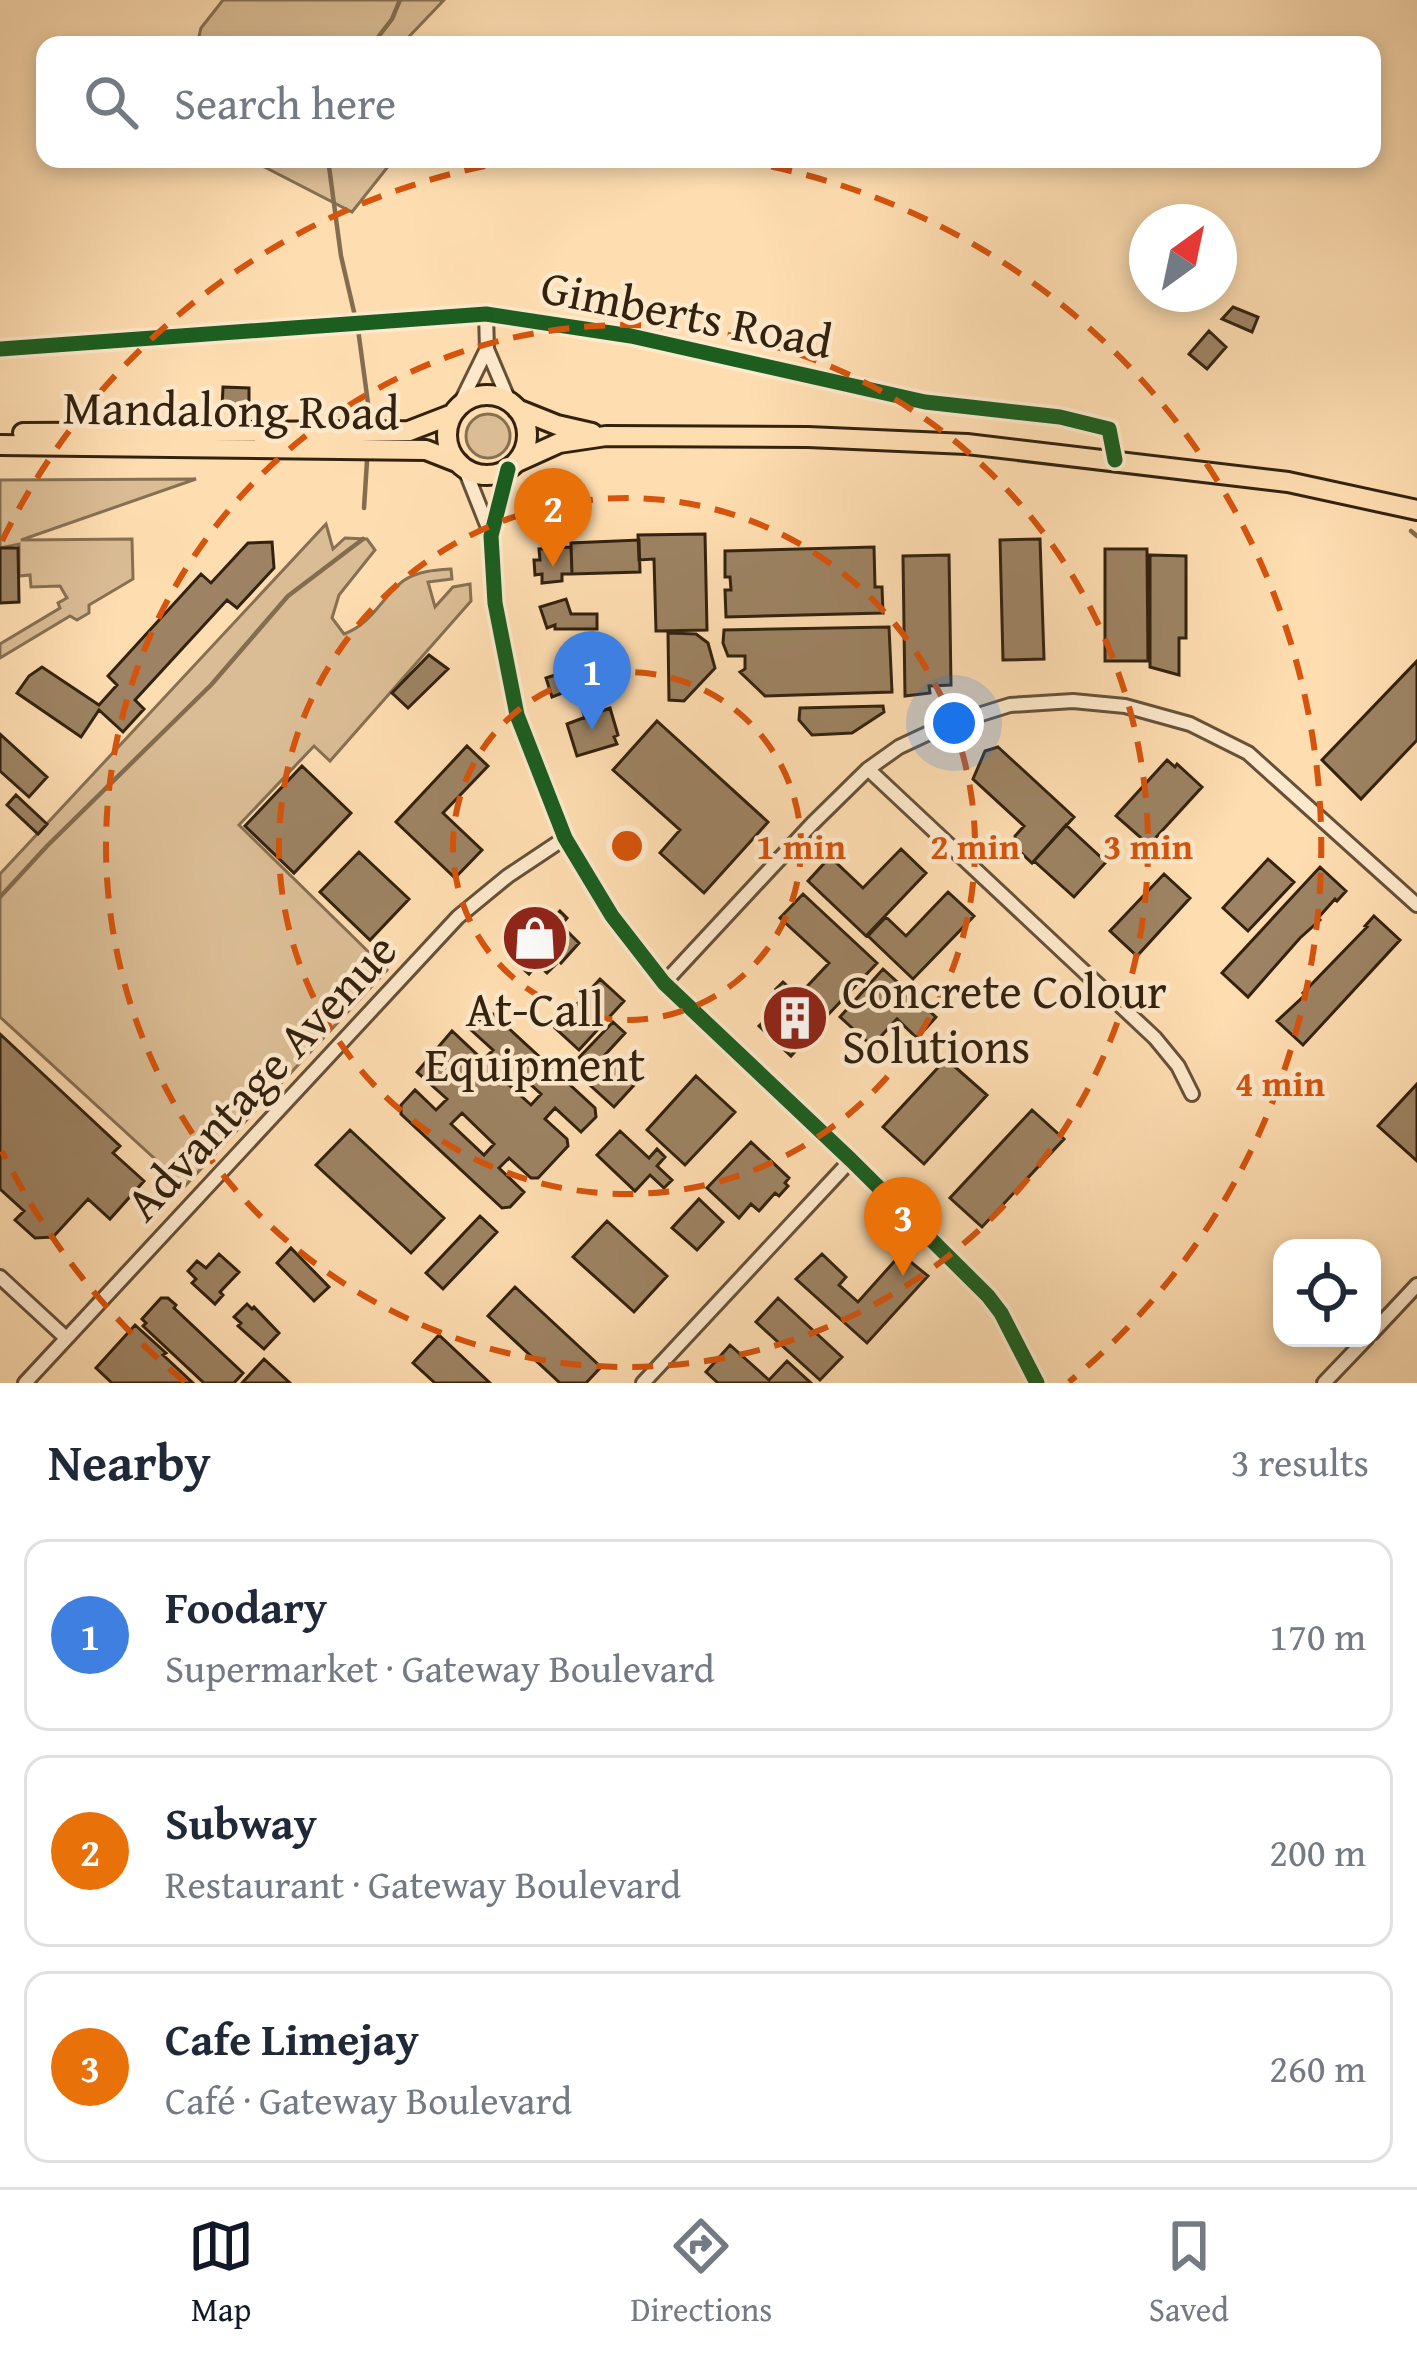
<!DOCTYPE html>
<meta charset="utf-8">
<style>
:root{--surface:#fff;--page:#f6f6f7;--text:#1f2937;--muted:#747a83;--line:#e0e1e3;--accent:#111827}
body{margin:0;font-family:"Gentium Book Plus",serif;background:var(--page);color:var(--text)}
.controls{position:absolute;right:36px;bottom:36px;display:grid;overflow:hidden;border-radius:24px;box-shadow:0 6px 18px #0003}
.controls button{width:108px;height:108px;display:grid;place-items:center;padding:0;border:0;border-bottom:3px solid var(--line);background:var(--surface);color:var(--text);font:60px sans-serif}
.compass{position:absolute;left:1129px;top:204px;width:108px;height:108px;border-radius:50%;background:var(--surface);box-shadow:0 6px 18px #0003;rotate:33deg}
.you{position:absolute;left:954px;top:723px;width:42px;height:42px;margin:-30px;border:9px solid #fff;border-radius:50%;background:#1a73e8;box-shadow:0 0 0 18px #1a73e833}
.badge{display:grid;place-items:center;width:78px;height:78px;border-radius:50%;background:var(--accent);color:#fff;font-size:39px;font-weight:700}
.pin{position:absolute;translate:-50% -99px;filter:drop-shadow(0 3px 6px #0008)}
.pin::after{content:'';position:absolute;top:63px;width:42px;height:36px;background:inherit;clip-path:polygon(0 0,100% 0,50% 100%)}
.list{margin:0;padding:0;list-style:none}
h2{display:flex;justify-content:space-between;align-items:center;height:156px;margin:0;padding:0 48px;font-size:51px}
h2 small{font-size:39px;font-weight:400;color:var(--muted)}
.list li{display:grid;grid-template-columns:78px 1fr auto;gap:36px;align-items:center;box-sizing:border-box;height:192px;margin:0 24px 24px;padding:0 24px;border:3px solid var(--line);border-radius:24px}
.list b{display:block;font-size:45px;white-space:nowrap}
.list p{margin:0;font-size:39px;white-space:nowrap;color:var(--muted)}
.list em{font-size:39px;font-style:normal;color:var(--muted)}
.icon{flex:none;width:66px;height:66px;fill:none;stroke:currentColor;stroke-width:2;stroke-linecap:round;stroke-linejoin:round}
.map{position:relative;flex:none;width:1417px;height:1383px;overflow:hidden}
.search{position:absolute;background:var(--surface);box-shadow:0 6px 18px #0003;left:36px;right:36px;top:36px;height:132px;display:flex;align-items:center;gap:30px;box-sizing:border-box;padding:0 42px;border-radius:24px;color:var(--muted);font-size:45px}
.sheet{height:804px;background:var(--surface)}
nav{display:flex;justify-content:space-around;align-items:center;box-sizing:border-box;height:168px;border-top:3px solid var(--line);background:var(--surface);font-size:33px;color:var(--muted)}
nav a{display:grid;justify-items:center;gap:6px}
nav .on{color:var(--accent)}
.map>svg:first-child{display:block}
</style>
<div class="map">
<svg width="1417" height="1383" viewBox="0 0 1417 1383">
<rect width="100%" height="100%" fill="#feddb1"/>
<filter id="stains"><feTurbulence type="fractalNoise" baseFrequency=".00167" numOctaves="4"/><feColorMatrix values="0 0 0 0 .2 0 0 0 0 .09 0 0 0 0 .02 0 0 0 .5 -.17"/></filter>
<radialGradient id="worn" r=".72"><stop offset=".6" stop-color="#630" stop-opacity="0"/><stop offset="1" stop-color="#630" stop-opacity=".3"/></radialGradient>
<path fill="#dbbd95" stroke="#877052" stroke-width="3" d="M223,0H444L401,45H197L201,28Z
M249,159H394L352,212Z
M466 436a22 22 0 1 1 44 0a22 22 0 1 1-44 0Z
M196,479L21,540L132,539L133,579L89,605V613L77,620L70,616L0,658V644L60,608L58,603L67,598L60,586L31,587L30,575L19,576V544L0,548V480Z
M326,524L333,549L345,538L367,539L375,550L339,595L332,618L344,634C373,623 380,599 403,581C417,571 435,570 451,569L452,579L428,582L435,607L453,587L470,584L471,601L330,761L314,746L239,825L387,970L184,1187L176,1185L179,1181L0,1017V874Z"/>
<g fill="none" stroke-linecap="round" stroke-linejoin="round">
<path stroke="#836c4f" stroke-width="4.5" d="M372,45L392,19L400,0
M328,159L341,256L358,329L370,418
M364,508L367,461
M1411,531L1417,536
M0,897L47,846L211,685L288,596L363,539"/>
</g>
<path fill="#9d8363" stroke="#33220f" stroke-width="3" fill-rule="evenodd" d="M1233,307L1258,317L1252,332L1222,319Z
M1209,331L1226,347L1207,369L1189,354Z
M223,387L249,388V409L222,408Z
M705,534L707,630L656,631L654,559L639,560L638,535Z
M1040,539L1044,659L1003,660L1000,540Z
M639,540L640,572L572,574L571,543Z
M272,542L274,568L237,608L227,600L135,700L144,709L123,732L99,710L81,737L17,693L29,676L42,667L99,705L117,685L108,676L201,574L211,583L248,543Z
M571,547L572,574H562V581L542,583V574L535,575L534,560H540L539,549Z
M874,547L875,587H882L883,613L726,617L725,590H731L730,577H725V551Z
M0,548H18L19,602L0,603Z
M1105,549H1147L1148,661H1105Z
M949,555L951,685L929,686L930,693L905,696L903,556Z
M1150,555L1186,556V638H1179V675L1150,667Z
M566,599L571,614H597V629H555V625L547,628L540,607Z
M889,627L892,692L765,696L740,672L745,669V656H728L723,643L724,630Z
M668,633L696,634L708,643L715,668L684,701L669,700Z
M618,654L625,671L588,684L597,713L585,718L575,688L552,697L546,678Z
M429,655L448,669L408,708L392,693Z
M1417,661V740L1361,799L1322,760Z
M883,706L884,712L852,733L812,735L799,720L800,708Z
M610,708L618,735L614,737L617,744L577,756L567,724Z
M657,721L768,822L704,893L660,853L680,830L613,770Z
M0,734L47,777L29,797L0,771Z
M467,746L488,766L443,813L482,850L455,878L396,822Z
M998,747L1074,817L1032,863L1015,847V836L1024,826L973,779L985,751Z
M1167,760L1175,767L1177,764L1202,787L1149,845L1116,816Z
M302,766L351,813L294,873L245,826Z
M16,795L47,824L38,834L7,805Z
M1066,825L1106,862L1074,897L1034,861Z
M901,849L926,873L866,936L808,881L830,857L863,888Z
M359,852L409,899L370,940L320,892Z
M1268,859L1294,882L1248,931L1223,908Z
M1320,867L1346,891L1337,901L1335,899L1318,918L1320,920L1300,938L1248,997L1222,973Z
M1164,874L1190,898L1137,956L1110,931Z
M948,892L974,916L913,979L868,936L886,917L906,936Z
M803,894L877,963L824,1019L799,995L829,963L780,918Z
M560,911L567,918L561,925L579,943L561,963L535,938L542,930L537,925L547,914L553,919Z
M1374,916L1400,940L1303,1045L1277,1021L1305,995L1303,993L1367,927L1365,926Z
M529,937L556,964L547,973L537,964L529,974L510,957Z
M883,969L936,1017L917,1038L897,1019L872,1046L840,1017Z
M600,979L624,1001L579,1050L555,1028Z
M783,982L824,1019L791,1056L759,1026L773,1012L778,1017L791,1003L776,989Z
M485,1014H493L595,1108L596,1117L581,1132L555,1108L545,1119L567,1139L568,1146L538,1178H531L509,1158L499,1168L524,1192L510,1207L502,1208L401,1114V1105L415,1090L436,1110L447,1099L417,1072L452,1031L483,1060L493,1050L471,1030ZM507,1063L541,1094L531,1105L497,1074ZM462,1113L494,1144L484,1155L451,1124Z
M613,1022L625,1033L604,1056L635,1084L614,1107L570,1067Z
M0,1034L120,1146L113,1153L144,1181L110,1219L88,1199L53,1237L35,1238L15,1220L24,1211L0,1189Z
M946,1059L987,1095L924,1164L883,1127Z
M696,1076L735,1112L685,1165L647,1130Z
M1417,1084V1161L1378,1126Z
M1032,1110L1064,1139L982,1227L950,1198Z
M350,1130L444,1218L411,1253L316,1165Z
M620,1131L649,1158L657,1149L665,1157L657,1166L672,1180L664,1188L650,1175L635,1191L597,1155Z
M751,1142L789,1178L785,1183L788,1186L779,1196L775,1193L759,1211L751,1204L739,1218L707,1188Z
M699,1199L723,1222L697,1250L672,1228Z
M480,1216L497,1232L443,1289L426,1273Z
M607,1221L667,1276L634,1312L573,1257Z
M291,1248L329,1287L314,1301L277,1263Z
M219,1254L239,1272L220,1292L223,1295L215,1304L192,1283L196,1279L188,1271L197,1261L206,1268Z
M822,1254L846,1277L839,1285L858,1302L901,1254L928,1276L867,1343L796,1279Z
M515,1287L601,1367L586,1383H560L488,1316Z
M161,1298H168L176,1305L174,1308L243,1373L234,1383H204L143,1326L146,1323L142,1319Z
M778,1298L842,1357L820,1380L756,1322Z
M247,1304L252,1309L254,1307L279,1333L264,1349L238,1326L241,1323L234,1317Z
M135,1325L166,1353L163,1355L193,1383H112L96,1368Z
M439,1335L490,1383H435L413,1363Z
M730,1345L769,1380L787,1361L811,1383H718L706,1372Z
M264,1359L290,1383H242Z"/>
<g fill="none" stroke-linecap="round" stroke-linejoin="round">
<defs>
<path id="minor" d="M486,314L487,349L509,401
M0,349L486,314L631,336L925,402L1060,417L1109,429L1115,460
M458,408L487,349
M464,467L491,535
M508,469L491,536L495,603L517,715L565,838L612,916L664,983L851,1160L988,1296L1001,1313L1037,1383
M868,769L1155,1038L1178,1066L1192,1094
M664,983L812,824L868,769L899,747L946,725L1010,705L1073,701L1125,706L1190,724L1248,753L1417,905
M0,1277L66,1338
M1372,1333L1417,1285
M25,1383L458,917L508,876L565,838
M643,1383L851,1160
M1324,1383L1367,1338"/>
<path id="primary" d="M447 435a40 40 0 1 1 80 0a40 40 0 1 1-80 0Z
M517,409L557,425L592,433
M23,433L409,431L453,414
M0,445L426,450L459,463
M517,462L559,443L606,436L808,437L967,444L1288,482L1417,510"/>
</defs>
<use href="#minor" stroke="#665138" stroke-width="18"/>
<use href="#primary" stroke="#33220f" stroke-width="24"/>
<use href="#minor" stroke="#fee9cc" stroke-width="12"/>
<use href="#primary" stroke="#feddb1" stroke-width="18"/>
<defs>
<path id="cycleway" d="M0,349L486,314L631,336L925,402L1060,417L1109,429L1115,460
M508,469L491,536L495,603L517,715L565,838L612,916L664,983L851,1160L988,1296L1001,1313L1037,1383"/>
</defs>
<use href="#cycleway" stroke="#fee9cc" stroke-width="22"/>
<use href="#cycleway" stroke="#1b5e20" stroke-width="15"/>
</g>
<g fill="none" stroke="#d6540c" stroke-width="6" stroke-dasharray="21 15">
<circle cx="627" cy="846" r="174"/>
<circle cx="627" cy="846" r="348"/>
<circle cx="627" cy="846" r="521"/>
<path d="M185 1382A695 695 0 0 1 2 1151M2 541A695 695 0 0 1 518 160M736 160A695 695 0 0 1 1069 1382"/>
</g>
<defs>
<symbol id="shop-disc" viewBox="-11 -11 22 22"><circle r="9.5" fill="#8f2418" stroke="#fee9cc"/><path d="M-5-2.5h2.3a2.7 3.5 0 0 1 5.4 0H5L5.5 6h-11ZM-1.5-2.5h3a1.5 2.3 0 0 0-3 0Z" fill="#fff"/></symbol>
<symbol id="building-disc" viewBox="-11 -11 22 22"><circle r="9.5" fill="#8f2418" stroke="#fee9cc"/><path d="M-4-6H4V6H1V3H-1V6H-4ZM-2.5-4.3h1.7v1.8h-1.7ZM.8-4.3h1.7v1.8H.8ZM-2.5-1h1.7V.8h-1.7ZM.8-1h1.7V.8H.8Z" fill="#fff"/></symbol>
</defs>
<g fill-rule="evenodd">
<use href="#shop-disc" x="497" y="900" width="76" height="76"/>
<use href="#building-disc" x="757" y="980" width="76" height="76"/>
</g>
<g text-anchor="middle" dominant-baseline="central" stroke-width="9" stroke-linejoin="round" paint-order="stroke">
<g font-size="48" fill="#33220f" stroke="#fee9cc">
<text transform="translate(687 313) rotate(11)">Gimberts Road</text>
<text transform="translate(231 409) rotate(1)">Mandalong Road</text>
<text transform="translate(260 1076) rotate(-47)">Advantage Avenue</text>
</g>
<g font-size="48" fill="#33220f" stroke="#fee9cc" text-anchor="start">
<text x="842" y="990">Concrete Colour<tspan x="842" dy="55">Solutions</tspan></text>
<text x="535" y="1008" text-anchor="middle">At-Call<tspan x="535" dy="55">Equipment</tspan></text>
</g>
</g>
<circle cx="627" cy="846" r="18" fill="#d6540c" stroke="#fee9cc" stroke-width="6"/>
<g font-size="36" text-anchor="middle" font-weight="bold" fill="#d6540c" stroke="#fee9cc" stroke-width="9" stroke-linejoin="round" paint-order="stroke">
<text x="801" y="859">1 min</text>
<text x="975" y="859">2 min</text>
<text x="1148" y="859">3 min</text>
<text x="1280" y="1096">4 min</text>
</g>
<rect width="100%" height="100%" filter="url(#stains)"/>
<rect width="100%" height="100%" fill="url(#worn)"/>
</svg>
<div class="controls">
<button><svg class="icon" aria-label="locate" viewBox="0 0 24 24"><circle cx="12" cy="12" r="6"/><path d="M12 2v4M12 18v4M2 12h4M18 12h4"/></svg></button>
</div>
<svg class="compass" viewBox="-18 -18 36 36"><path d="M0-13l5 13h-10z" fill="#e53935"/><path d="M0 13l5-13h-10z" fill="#747a83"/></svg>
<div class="you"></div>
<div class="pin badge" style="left:592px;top:730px;background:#3f7fe0">1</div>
<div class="pin badge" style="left:553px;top:567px;background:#e8710a">2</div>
<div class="pin badge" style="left:903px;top:1276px;background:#e8710a">3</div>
<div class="search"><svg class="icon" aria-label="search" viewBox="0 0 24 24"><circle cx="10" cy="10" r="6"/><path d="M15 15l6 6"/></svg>Search here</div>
</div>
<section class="sheet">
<h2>Nearby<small>3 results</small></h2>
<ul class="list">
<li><span class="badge" style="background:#3f7fe0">1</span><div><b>Foodary</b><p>Supermarket · Gateway Boulevard</p></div><em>170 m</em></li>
<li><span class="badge" style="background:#e8710a">2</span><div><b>Subway</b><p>Restaurant · Gateway Boulevard</p></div><em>200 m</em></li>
<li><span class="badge" style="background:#e8710a">3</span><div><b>Cafe Limejay</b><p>Café · Gateway Boulevard</p></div><em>260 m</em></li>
</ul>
</section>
<nav>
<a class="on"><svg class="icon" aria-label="map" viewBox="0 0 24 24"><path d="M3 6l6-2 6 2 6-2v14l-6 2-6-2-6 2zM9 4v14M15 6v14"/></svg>Map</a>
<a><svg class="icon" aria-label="directions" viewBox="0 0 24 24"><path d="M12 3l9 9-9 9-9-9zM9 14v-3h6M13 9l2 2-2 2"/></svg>Directions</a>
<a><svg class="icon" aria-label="saved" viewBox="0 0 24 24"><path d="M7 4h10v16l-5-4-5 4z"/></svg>Saved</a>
</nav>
